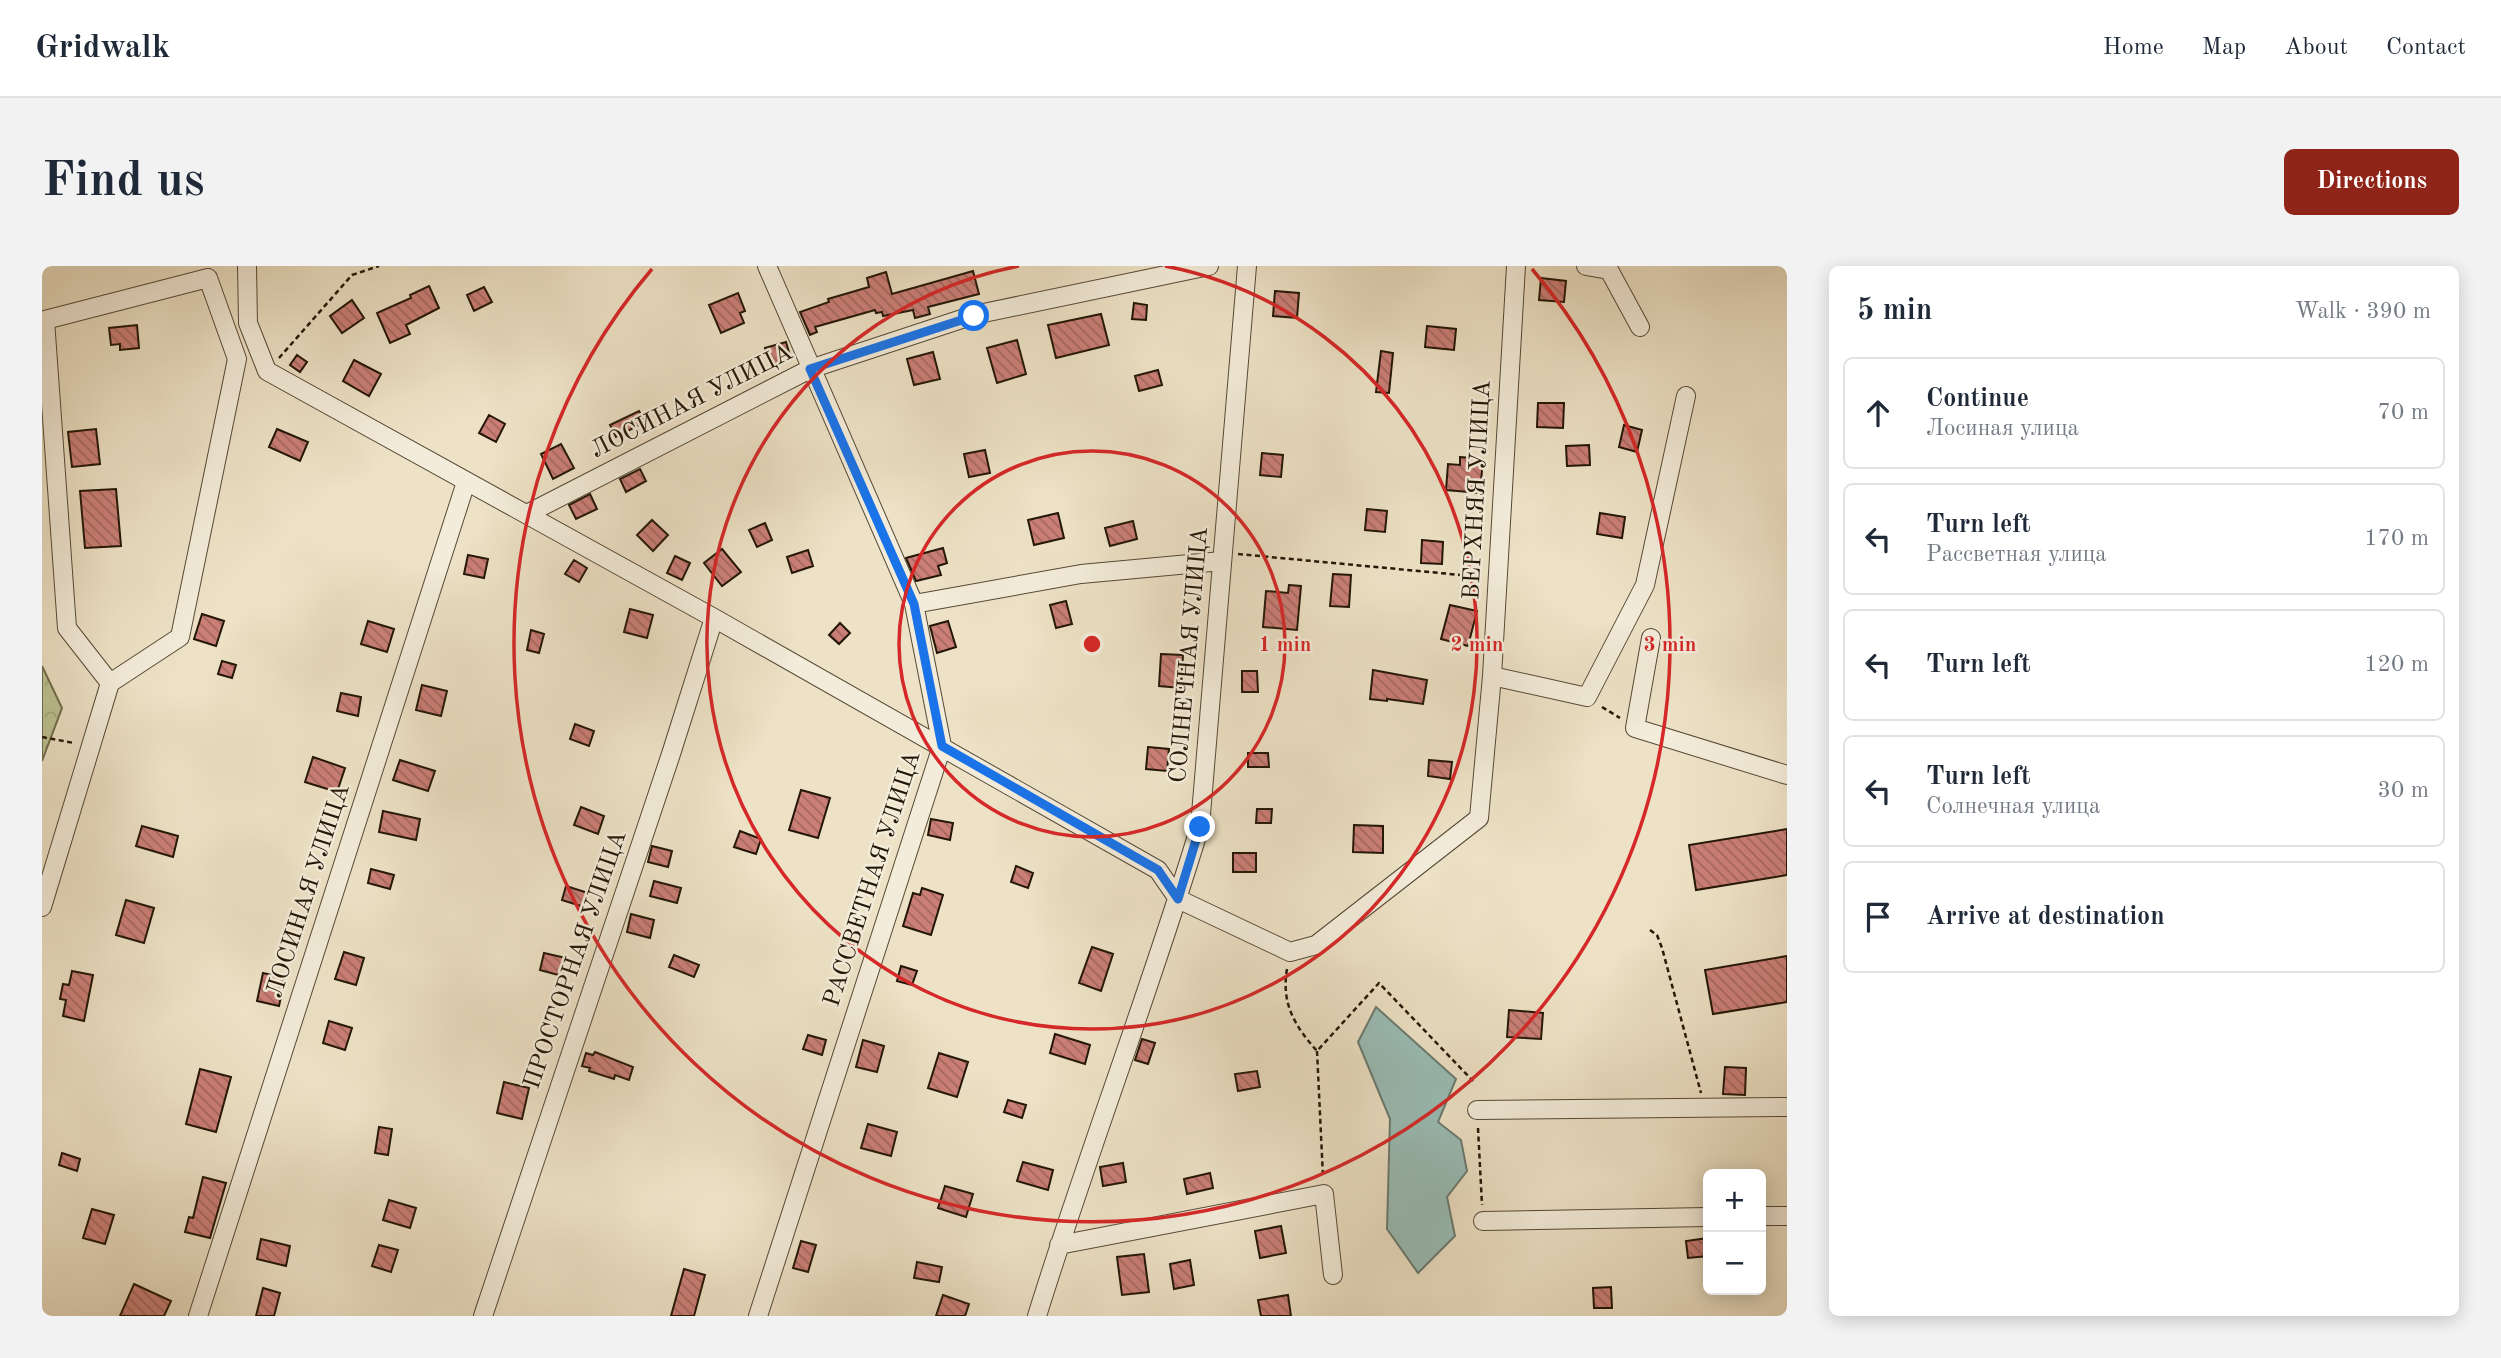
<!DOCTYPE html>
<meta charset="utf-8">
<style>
:root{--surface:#fff;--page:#f2f2f3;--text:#1f2937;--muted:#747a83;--line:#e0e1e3;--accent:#8f2418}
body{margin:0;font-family:"Old Standard TT",serif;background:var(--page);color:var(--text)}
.controls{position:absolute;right:21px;bottom:21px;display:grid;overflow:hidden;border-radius:10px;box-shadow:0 4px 18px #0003}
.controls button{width:63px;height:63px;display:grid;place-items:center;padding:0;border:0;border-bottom:2px solid var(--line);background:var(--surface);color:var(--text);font:35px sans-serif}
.stop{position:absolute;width:21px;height:21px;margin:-16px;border:5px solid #1a73e8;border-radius:50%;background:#fff}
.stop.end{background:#1a73e8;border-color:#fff;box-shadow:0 2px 7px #0008}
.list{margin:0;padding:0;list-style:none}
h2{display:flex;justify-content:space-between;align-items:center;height:91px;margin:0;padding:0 28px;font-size:30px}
h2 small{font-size:23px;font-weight:400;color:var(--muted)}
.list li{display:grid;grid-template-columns:46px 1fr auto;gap:21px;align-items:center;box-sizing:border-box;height:112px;margin:0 14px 14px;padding:0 14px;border:2px solid var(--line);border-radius:10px}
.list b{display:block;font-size:26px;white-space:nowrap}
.list p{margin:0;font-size:23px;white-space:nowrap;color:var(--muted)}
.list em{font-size:23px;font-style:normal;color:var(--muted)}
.icon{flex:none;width:38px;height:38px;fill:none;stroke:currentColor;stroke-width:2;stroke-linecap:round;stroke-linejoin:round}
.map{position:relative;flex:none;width:1745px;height:1050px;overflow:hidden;border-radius:10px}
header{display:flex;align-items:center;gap:42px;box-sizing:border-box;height:98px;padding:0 35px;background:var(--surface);border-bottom:2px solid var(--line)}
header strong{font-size:33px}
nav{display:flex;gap:38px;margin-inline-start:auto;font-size:24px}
.intro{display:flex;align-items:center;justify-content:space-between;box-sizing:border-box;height:168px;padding:0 42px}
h1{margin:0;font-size:49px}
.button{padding:18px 32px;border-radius:10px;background:var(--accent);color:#fff;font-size:24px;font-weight:700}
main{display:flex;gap:42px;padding:0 42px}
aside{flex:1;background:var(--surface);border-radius:10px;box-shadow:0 4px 18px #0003}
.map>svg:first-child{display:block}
</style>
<header>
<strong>Gridwalk</strong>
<nav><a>Home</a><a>Map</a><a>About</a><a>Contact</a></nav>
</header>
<div class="intro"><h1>Find us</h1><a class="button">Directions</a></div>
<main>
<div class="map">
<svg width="1745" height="1050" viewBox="0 0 1745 1050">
<defs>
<pattern id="forest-crowns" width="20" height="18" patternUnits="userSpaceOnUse" patternTransform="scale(1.75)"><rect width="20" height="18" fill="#bdc292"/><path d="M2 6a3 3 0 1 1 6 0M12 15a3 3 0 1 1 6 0" fill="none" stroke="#a2a67c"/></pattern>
<pattern id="building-back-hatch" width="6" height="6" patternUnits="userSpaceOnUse" patternTransform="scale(1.75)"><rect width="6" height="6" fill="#cb7f77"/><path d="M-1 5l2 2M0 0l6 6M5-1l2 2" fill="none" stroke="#a46760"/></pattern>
</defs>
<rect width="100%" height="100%" fill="#ede2c6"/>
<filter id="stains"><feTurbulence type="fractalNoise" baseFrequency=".00286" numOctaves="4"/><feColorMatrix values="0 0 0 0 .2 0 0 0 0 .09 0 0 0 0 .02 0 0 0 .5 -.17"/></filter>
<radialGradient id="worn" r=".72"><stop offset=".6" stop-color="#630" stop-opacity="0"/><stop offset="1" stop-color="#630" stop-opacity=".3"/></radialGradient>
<path fill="url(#forest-crowns)" stroke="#706c4c" stroke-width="2" d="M0,400L20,442L0,495Z"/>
<path fill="#99bdb6" stroke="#6a7a70" stroke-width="2" d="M1334,741L1414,813L1396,856L1419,874L1425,905L1405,931L1413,970L1376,1007L1345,963L1348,853L1316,776Z"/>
<path fill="url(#building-back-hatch)" stroke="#231606" stroke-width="2" d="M931,5L937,28L886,41L888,48L873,52L871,44L841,50L840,46L834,47L833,44L773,61L775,66L768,69L758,46L787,36L786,33L827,21L825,12L844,6L850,28Z
M1499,12L1524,15L1522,36L1497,34Z
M387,20L397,42L364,59L368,68L348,77L335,47L369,32L368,29Z
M442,21L450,36L432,45L425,29Z
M1233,25L1257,27L1255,52L1231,50Z
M696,27L703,45L698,47L702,57L679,67L667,39Z
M310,34L322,52L300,67L288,50Z
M1092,37L1105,39L1104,54L1090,53Z
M1059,48L1067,79L1014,92L1006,59Z
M95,59L97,82L78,84V78L69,79L67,62Z
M1385,60L1414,63L1412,84L1383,81Z
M975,74L984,108L955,117L945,82Z
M744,76L749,93L729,99L723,82Z
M1339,85L1351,87L1347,127L1334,126Z
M891,86L898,113L872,119L865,93Z
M255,89L265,96L258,106L248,99Z
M312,94L339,108L327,130L301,115Z
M1116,104L1120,119L1097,125L1093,110Z
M1496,137H1522L1521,162L1495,161Z
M597,145L603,156L574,171L568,159Z
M447,149L463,158L454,176L437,167Z
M1582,159L1600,164L1595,186L1577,181Z
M54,163L58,198L30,201L26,166Z
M235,163L266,176L258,195L227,181Z
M519,178L532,202L511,213L499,188Z
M1547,179L1548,199L1525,200L1524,180Z
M943,184L948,207L927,211L922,188Z
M1220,187L1241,189L1239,211L1218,209Z
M1418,191L1441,193L1438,227L1404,224L1406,198L1418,199Z
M598,203L604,215L584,226L578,213Z
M74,223L79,280L43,282L38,225Z
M548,228L555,243L534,253L527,239Z
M1325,243L1345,245L1343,266L1323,264Z
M1016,247L1022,272L992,279L986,254Z
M1558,247L1583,251L1580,272L1555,268Z
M610,254L626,269L611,285L595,269Z
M1091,255L1095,273L1068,280L1063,262Z
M723,257L730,274L715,281L707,264Z
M1380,274L1401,276L1400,298L1379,297Z
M901,282L905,297L896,300L899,309L874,315L864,292Z
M680,283L699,306L680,320L662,297Z
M766,284L771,300L750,307L745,291Z
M426,289L446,293L442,312L422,308Z
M633,290L648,297L640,314L625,307Z
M532,294L545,302L537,316L523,308Z
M1291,308L1309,309L1307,341L1288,340Z
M1247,319L1259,320L1255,364L1221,361L1224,325L1246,327Z
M1024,335L1030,358L1014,362L1008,339Z
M1408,339L1435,345L1426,380L1399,373Z
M588,343L611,349L605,372L582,366Z
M160,348L182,355L174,380L152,373Z
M326,355L352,363L345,386L319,378Z
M906,355L914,381L895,387L888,360Z
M798,357L808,367L797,378L787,369Z
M489,364L502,368L497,387L485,384Z
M1119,388L1141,389L1139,422L1117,420Z
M180,395L194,399L190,412L176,408Z
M1331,404L1385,414L1381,438L1345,433V435L1328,433Z
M1200,405H1215L1216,426H1200Z
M380,419L405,425L399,450L374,444Z
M299,427L319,431L316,450L295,445Z
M533,458L552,465L547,480L528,473Z
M1106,481L1127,483L1125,505L1104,503Z
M1206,487H1226L1227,501H1206Z
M271,491L303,502L295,526L263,516Z
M358,494L393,505L386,525L351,514Z
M1387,494L1410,496L1408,513L1386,510Z
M759,524L788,532L776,572L747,564Z
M539,541L562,550L556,568L532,559Z
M1215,543H1230L1229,557H1214Z
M341,545L378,553L374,574L337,566Z
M889,553L911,557L908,574L886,569Z
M1312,559L1341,560V587L1311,586Z
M100,560L136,570L131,591L94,580Z
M1745,563V609L1654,624L1647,579Z
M698,565L719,573L714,588L692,581Z
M610,580L630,585L626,601L606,596Z
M1191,587H1214V606H1191Z
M974,600L991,607L986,622L969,616Z
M329,603L352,609L348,623L326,617Z
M612,615L639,622L635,637L608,630Z
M524,620L546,627L542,641L520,634Z
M880,622L901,629L889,669L861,660L871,627L878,629Z
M84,634L112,642L102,677L74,669Z
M589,648L612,654L608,672L585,666Z
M1050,681L1071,688L1059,725L1037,717Z
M302,686L322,692L314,719L293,713Z
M502,687L524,692L520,710L498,704Z
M632,689L657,699L652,711L627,701Z
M1745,690V736L1671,748L1663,704Z
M859,700L875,705L870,719L855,715Z
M30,705L51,709L42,755L21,750L24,734L18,733L21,718L27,719Z
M221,707L243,712L237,740L215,735Z
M1467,744L1501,747L1499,773L1465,771Z
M287,755L310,762L303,784L281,777Z
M1013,768L1048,779L1043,798L1008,787Z
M766,769L784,774L780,789L761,783Z
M1100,773L1113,777L1106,798L1093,794Z
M821,774L842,780L835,806L814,801Z
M553,786L591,801L587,814L573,809L572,813L547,805L548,802L540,800L544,787L551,789Z
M897,787L926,796L915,831L886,822Z
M1683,801L1704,802L1703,829L1681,828Z
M158,803L189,811L174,866L144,858Z
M1215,805L1218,821L1196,825L1193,808Z
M462,816L487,822L480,853L455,847Z
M966,834L984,839L980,852L962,846Z
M826,858L855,866L849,890L819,882Z
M337,861L350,863L346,889L333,887Z
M20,887L38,893L35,905L17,899Z
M981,896L1011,904L1006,924L975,915Z
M1081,897L1084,916L1061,920L1058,901Z
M1168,907L1171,922L1145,928L1142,913Z
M161,911L184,917L168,972L143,966L147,951L151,952Z
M903,920L931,928L924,951L896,942Z
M347,934L374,942L368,962L341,954Z
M50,943L72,949L63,978L41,972Z
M1239,960L1244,987L1218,992L1213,965Z
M1666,972V990L1646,992L1644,975Z
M219,973L248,980L244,1000L215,993Z
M759,975L774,979L766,1006L751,1002Z
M337,979L356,984L349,1006L330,1000Z
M1102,988L1107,1026L1080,1029L1075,991Z
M1148,994L1152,1019L1132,1023L1128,998Z
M875,996L900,1001L897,1016L872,1012Z
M642,1003L663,1009L652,1050H629Z
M92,1018L129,1035L122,1050H78Z
M1569,1021L1570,1042H1552L1551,1022Z
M221,1022L238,1027L232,1050H214Z
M901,1029L927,1038L923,1050H894Z
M1246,1029L1249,1050H1219L1216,1034Z"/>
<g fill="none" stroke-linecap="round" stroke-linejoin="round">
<defs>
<path id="minor" d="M205,0L206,57L225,105L672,352L1116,604L1136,633L1248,686L1274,679L1437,552L1450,410L1474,0
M1544,0L1567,4L1598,61
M166,12L195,93L138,371L68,417L25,362L3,54Z
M485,248L768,103L932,49L1167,0
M872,338L1039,308L1180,295
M1609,372L1593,462L1745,509
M1450,410L1545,431L1603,319L1644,130
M0,641L68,417
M1435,844L1745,841
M1719,950H1745
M1441,955L1666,951
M1017,979L1282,928L1291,1009
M156,1050L424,216
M441,1050L629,488L672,352
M716,1050L900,480L872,338L725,0
M995,1050C1046,886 1108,725 1158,560L1205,0"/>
</defs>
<use href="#minor" stroke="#564936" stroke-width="20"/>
<path stroke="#231606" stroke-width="2.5" stroke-dasharray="5 3.5" stroke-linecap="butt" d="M237,92L310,9L337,0
M1196,288L1440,311
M1560,441L1578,452
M0,471L32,477
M1608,664L1615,669L1620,682L1659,827
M1245,703C1239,738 1253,760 1275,785L1337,717L1431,815
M1275,785L1281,911
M1436,862L1440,939"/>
<use href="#minor" stroke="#f3ecda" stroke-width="18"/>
</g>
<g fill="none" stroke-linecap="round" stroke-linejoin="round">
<path stroke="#1a73e8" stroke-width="9" d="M932,50L768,103L872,338L900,480L1116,604L1136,633L1158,561"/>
</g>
<g fill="none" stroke="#d62828" stroke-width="3.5">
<circle cx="1050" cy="378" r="193"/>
<path d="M1123 0A385 385 0 1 1 977 0"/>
<path d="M1490 3A578 578 0 1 1 610 3"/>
</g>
<g text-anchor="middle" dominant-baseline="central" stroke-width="5" stroke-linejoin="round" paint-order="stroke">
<g font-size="24" fill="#231606" stroke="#f3ecda">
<text transform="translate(650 136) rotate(-27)">ЛОСИНАЯ УЛИЦА</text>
<text transform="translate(1436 224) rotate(-87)">ВЕРХНЯЯ УЛИЦА</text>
<text transform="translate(1148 389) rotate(-85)">СОЛНЕЧНАЯ УЛИЦА</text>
<text transform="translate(831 613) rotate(-72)">РАССВЕТНАЯ УЛИЦА</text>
<text transform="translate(267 625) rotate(-72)">ЛОСИНАЯ УЛИЦА</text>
<text transform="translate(534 694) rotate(-71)">ПРОСТОРНАЯ УЛИЦА</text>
</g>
</g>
<circle cx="1050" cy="378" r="10" fill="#d62828" stroke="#f3ecda" stroke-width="3.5"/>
<g font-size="21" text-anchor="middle" font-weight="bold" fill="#d62828" stroke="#f3ecda" stroke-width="5" stroke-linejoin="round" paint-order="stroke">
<text x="1243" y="385">1 min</text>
<text x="1435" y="385">2 min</text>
<text x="1628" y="385">3 min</text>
</g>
<rect width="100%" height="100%" filter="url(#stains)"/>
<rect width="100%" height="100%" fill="url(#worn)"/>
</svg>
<div class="controls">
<button>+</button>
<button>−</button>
</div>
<div class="stop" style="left:932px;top:50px"></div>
<div class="stop end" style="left:1158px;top:561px"></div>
</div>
<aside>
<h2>5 min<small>Walk · 390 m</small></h2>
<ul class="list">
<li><svg class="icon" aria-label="ahead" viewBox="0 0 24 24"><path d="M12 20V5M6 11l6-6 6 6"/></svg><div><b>Continue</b><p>Лосиная улица</p></div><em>70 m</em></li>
<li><svg class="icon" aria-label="left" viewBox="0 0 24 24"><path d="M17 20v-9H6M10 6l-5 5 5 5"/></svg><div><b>Turn left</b><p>Рассветная улица</p></div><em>170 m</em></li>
<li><svg class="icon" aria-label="left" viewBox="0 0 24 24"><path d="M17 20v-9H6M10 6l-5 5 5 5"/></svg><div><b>Turn left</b></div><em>120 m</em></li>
<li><svg class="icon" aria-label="left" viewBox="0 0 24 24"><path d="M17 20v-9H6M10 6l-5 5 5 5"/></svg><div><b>Turn left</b><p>Солнечная улица</p></div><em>30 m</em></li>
<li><svg class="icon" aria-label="arrive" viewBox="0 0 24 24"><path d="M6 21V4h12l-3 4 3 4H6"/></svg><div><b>Arrive at destination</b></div></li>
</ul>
</aside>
</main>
